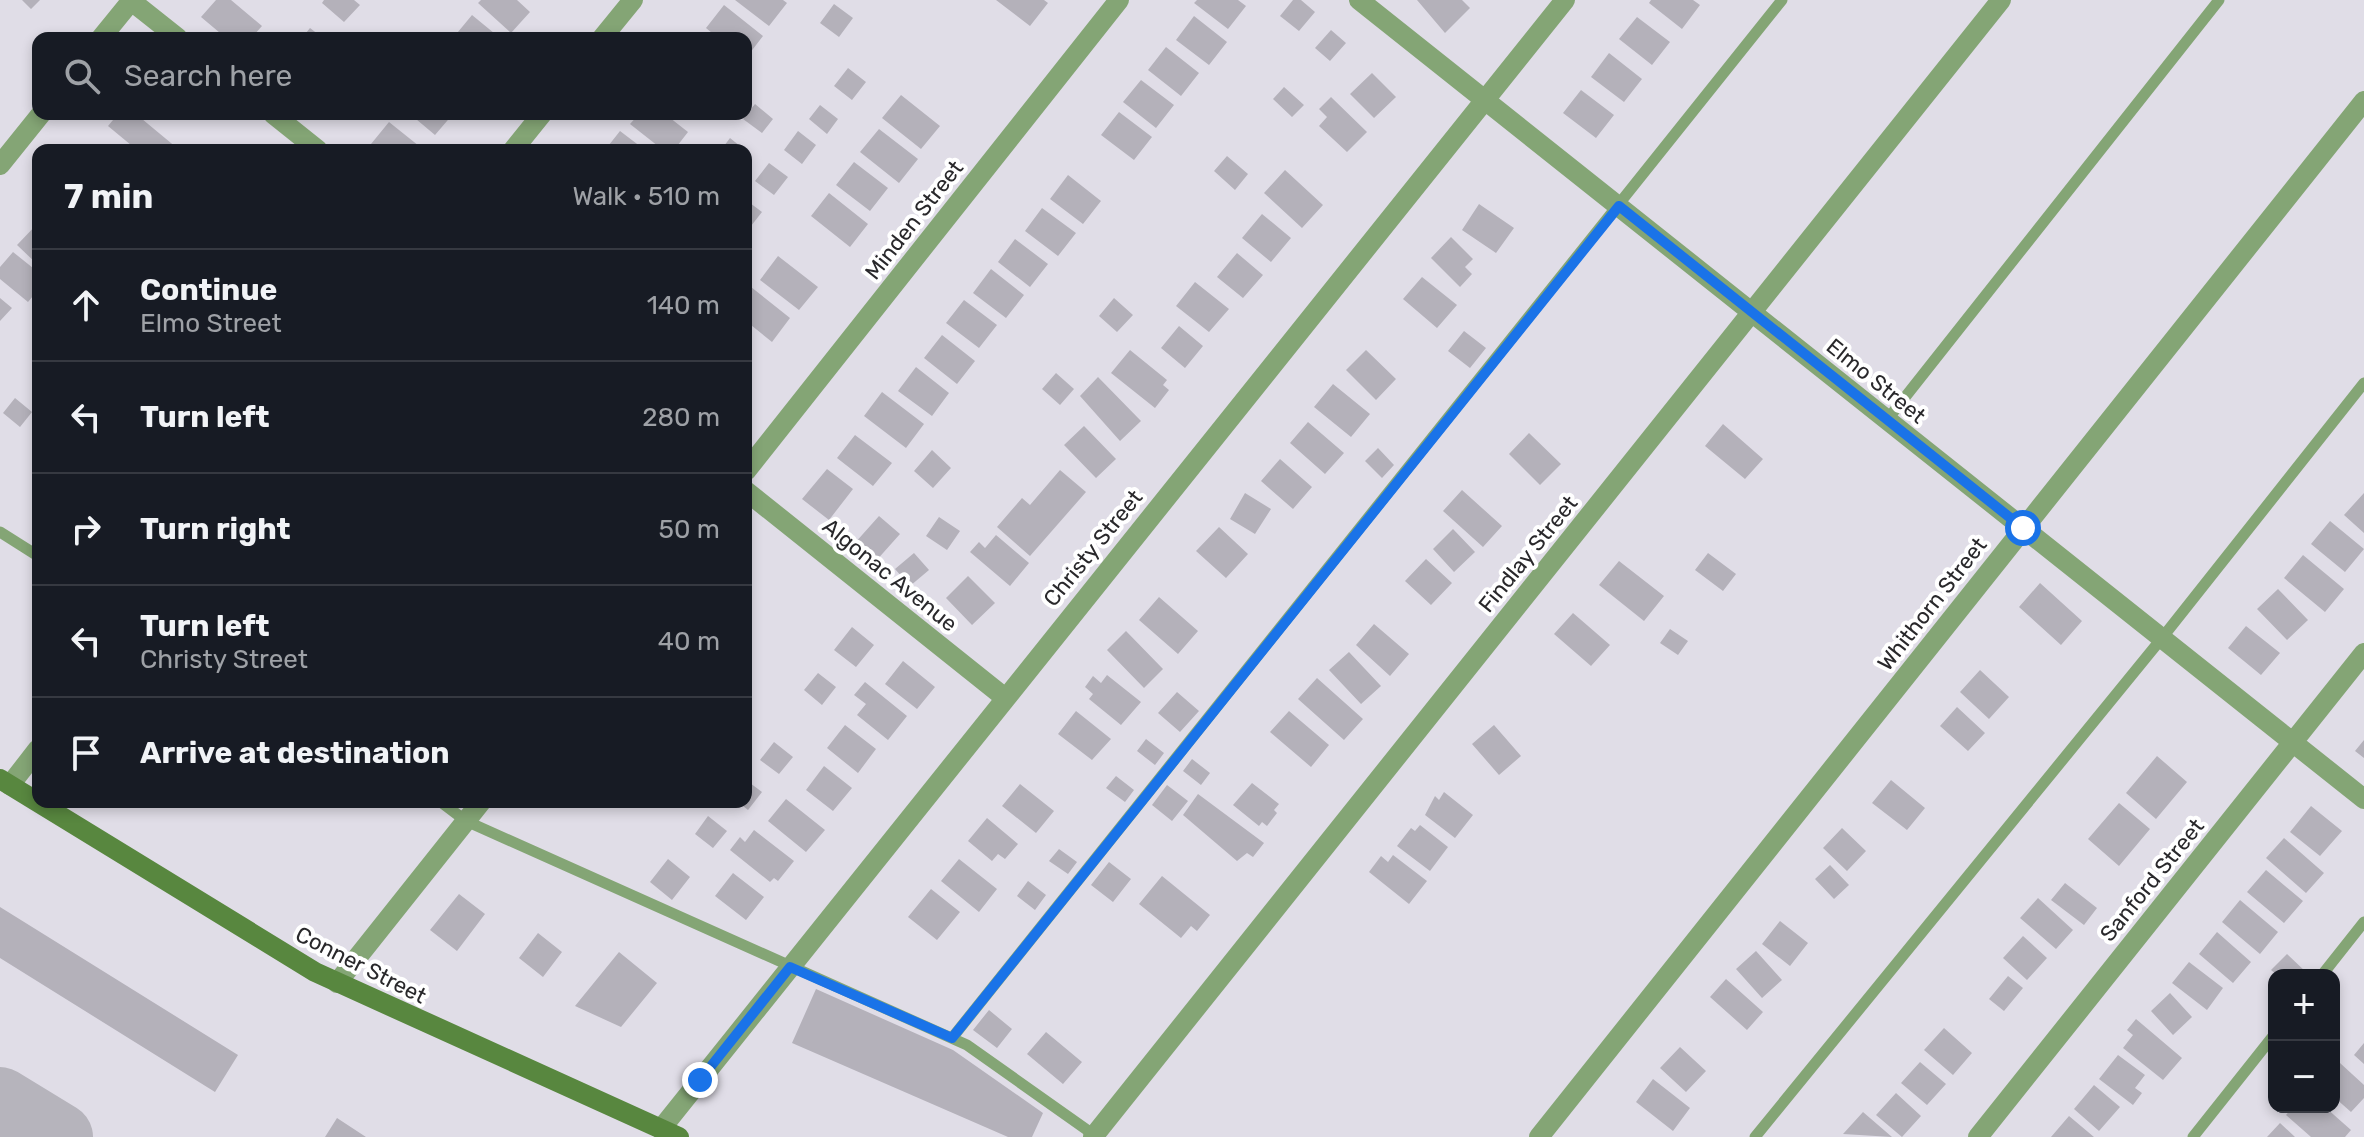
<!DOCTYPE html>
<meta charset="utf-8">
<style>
:root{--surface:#171b24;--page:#20242c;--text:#f1f3f6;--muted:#9ea1a6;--line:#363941}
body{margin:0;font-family:Rubik,sans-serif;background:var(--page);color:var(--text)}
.controls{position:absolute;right:24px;bottom:24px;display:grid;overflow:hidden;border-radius:16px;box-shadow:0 4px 12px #0003}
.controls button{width:72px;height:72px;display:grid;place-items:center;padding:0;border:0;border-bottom:2px solid var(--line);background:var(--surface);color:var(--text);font:40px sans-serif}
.stop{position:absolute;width:24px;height:24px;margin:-18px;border:6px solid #1a73e8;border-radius:50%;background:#fff}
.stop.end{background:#1a73e8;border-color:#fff;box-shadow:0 2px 8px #0008}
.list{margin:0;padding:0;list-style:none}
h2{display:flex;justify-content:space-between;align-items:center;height:104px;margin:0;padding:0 32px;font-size:34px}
h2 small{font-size:26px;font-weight:400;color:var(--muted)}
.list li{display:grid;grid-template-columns:52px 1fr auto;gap:24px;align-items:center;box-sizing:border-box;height:112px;padding:0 32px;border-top:2px solid var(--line)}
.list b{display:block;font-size:30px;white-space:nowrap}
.list p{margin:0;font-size:26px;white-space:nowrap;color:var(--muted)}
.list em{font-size:26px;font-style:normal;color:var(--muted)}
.icon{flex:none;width:44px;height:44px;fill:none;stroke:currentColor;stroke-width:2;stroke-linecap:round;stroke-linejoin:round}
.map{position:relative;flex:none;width:2364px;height:1137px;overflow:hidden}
.search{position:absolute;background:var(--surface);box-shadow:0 4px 12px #0003;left:32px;top:32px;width:720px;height:88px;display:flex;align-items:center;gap:20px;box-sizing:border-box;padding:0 28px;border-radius:16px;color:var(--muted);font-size:30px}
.panel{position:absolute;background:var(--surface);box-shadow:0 4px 12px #0003;left:32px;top:144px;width:720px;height:664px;border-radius:16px}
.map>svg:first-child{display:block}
</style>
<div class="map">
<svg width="2364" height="1137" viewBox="0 0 2364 1137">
<rect width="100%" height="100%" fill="#e0dde7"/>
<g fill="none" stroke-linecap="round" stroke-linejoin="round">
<path stroke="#b6b4bc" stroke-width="68" d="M0,1101L59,1137"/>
</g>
<path fill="#b4b1ba" d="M22,0H40L31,9Z
M216,0H231L262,26L253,36L255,38H226L201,17Z
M324,0H354L360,5L344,22L322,3Z
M481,0H517L530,12L511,33L478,3Z
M735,0H783L787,3L769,26Z
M996,0H1044L1048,3L1030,26Z
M1197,0H1238L1246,6L1228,29L1194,3Z
M1293,0H1301L1315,12L1299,31L1280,16Z
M1417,0H1462L1470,8L1445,33Z
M1651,0H1693L1700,5L1682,29L1649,3Z
M834,4L853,18L839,37L820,23Z
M724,5L763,36L746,58V38H718L706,28Z
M472,15L500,38H453Z
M1194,16L1227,42L1209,65L1176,40Z
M1637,17L1670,42L1652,65L1619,39Z
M310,28L323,38H302Z
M1331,30L1346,43L1330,61L1315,48Z
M1166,47L1199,73L1181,96L1148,70Z
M1609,53L1642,79L1624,102L1591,77Z
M848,68L866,82L852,100L834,86Z
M1372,73L1396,97L1374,118L1350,94Z
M1141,80L1174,105L1156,128L1123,102Z
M1284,87L1304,105L1292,117L1273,99Z
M1581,90L1614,115L1596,138L1563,113Z
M901,95L940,126L921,149L882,118Z
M1331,97L1367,132L1347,152L1319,126L1327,117L1319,109Z
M755,104L773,119L762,133L743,119Z
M820,105L838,119L827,134L809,119Z
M1119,112L1152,137L1134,160L1101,135Z
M118,114H136L177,148L137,150L108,126Z
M410,114H453L435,135Z
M639,114H665L688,132L674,150H663L630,124Z
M389,122L424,150H378L371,144Z
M879,129L918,159L899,183L860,152Z
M620,131L645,150H605Z
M798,131L816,145L802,164L784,150Z
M730,138L745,150H721Z
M1227,156L1248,174L1235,190L1214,171Z
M854,162L888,188L870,211L836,185Z
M769,163L788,177L774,195L755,181Z
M1285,170L1323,205L1302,228L1264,193Z
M1068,175L1101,201L1083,224L1050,199Z
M829,193L868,224L850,247L811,216Z
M746,200L762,212L751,226L746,223Z
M1479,204L1514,228L1496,253L1462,230Z
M1042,208L1076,233L1058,256L1025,231Z
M1262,214L1291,238L1271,262L1242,238Z
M38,223V265L17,245Z
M1451,237L1473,259L1465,267L1472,274L1460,287L1431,258Z
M1015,239L1048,264L1030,287L998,262Z
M13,252L38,272V290L28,302L0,279V267Z
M1237,253L1263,275L1243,298L1217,277Z
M778,256L818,287L799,310L760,280Z
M991,269L1024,295L1006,318L973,293Z
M1422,277L1457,305L1437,328L1403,299Z
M1195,282L1229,309L1209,332L1176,306Z
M751,287L790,318L772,342L746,321V294Z
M0,298L12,308L0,321Z
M1114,298L1133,315L1117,332L1099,316Z
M964,300L997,325L979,348L946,323Z
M1179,326L1203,346L1185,368L1161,348Z
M1464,331L1486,348L1470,368L1448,351Z
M942,335L975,361L957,384L924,358Z
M1130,350L1167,380L1163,385L1169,390L1155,408L1111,373Z
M1366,350L1396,379L1376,400L1346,370Z
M916,367L949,393L932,416L898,391Z
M1056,373L1074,389L1060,405L1042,389Z
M1098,377L1141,421L1120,441L1080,396Z
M1333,384L1370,414L1351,437L1314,407Z
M882,392L924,424L906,448L864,416Z
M15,398L32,412L20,427L3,413Z
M1308,422L1344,453L1325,474L1290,443Z
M1723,424L1763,459L1745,479L1705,446Z
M1084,426L1116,459L1096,478L1064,445Z
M1529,433L1561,464L1540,485L1509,454Z
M855,435L892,463L873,486L837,458Z
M1378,448L1394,465L1382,478L1365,461Z
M932,450L951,468L933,488L914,471Z
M1280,459L1312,487L1293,509L1261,481Z
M827,469L853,489L829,520L802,499Z
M1060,470L1086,492L1030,556L997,527L1022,498L1030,505Z
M1462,490L1502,526L1483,547L1443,511Z
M1245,493L1271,509L1255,534L1230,519Z
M2364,493V533L2344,515Z
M879,516L900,534L875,562L854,544Z
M939,517L960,531L947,550L926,536Z
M2330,521L2364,549L2345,572L2311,544Z
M1219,527L1248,554L1226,578L1196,551Z
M1453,529L1475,552L1454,572L1433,549Z
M996,535L1029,563L1010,586L970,552L979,542L985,548Z
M914,553L929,570L910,586L895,569Z
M1708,553L1736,574L1723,591L1695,570Z
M2303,555L2344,589L2325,612L2284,578Z
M1426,559L1452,583L1431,605L1405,581Z
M1619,561L1664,596L1644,621L1599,585Z
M968,576L995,603L972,625L946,598Z
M2040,583L2082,621L2061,645L2019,607Z
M2278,589L2308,620L2287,640L2257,609Z
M1159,597L1198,631L1178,654L1139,620Z
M1573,613L1610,645L1591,666L1554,634Z
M1374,624L1409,654L1390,676L1356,645Z
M2246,626L2280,653L2261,675L2228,648Z
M852,627L874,645L856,667L834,650Z
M1670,629L1688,641L1678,655L1660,643Z
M1126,631L1163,669L1144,688L1107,650Z
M1349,652L1381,686L1361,704L1329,670Z
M903,661L935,687L917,709L885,684Z
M1980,670L2009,697L1989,719L1960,692Z
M818,673L836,687L822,705L804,690Z
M1107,675L1141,702L1121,725L1089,699L1093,694L1085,687L1093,676L1101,683Z
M1317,678L1363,719L1344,740L1298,699Z
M865,682L907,716L888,740L857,715L866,704L854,695Z
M1177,692L1199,711L1180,732L1158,713Z
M1957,707L1985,733L1968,751L1940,726Z
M1076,711L1111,739L1092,760L1058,734Z
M1289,711L1329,745L1311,767L1270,732Z
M845,725L876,749L858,773L827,748Z
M1494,725L1521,756L1499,775L1472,744Z
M1146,739L1164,753L1155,765L1137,751Z
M2364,740V758L2355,751Z
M774,742L793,757L779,774L760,760Z
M2157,756L2187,782L2156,819L2126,793Z
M1192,759L1210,773L1201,785L1183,771Z
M824,766L852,788L833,811L806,790Z
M1116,776L1134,790L1125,802L1106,788Z
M746,780L762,792L748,810L738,802H746Z
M1891,780L1925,808L1907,830L1872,803Z
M1252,783L1279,804L1274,810L1277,813L1267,826L1262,822L1259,826L1233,805Z
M1020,784L1054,811L1036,833L1002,806Z
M1167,785L1188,801L1172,821L1152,805Z
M1444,792L1473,815L1455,838L1425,815L1435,796L1439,800Z
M1198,794L1264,843L1253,857L1247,853L1237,861L1183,815Z
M786,799L825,830L806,852L768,821Z
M2119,803L2150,829L2119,866L2088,839Z
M2311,806L2342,831L2320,856L2290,832Z
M708,816L727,831L713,848L695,834Z
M987,818L1018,844L1005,859L998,854L992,861L968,841Z
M1420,825L1448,847L1430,871L1397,846L1411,828L1415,831Z
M1842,828L1866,851L1847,871L1823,848Z
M754,830L794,861L778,881L774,878L770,882L730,850L740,837L745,842Z
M2284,838L2324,873L2306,893L2266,858Z
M1059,849L1077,862L1068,874L1049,861Z
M1393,855L1427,881L1409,904L1369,872L1381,856L1388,862Z
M668,859L690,877L672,900L650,882Z
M959,859L997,889L979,912L941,881Z
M1109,862L1131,879L1113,902L1091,885Z
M1830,865L1849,885L1834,899L1815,879Z
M2266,870L2303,901L2284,923L2247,892Z
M733,873L764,897L746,920L715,896Z
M1162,876L1210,915L1197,931L1191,926L1181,938L1139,904Z
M1028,881L1046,895L1035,910L1017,896Z
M2065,883L2097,908L2084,925L2051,900Z
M931,889L960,912L937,940L908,917Z
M459,894L485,914L457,951L430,930Z
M2038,898L2073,930L2056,949L2020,918Z
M2240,900L2278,932L2260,954L2222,922Z
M0,907L238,1055L215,1092L0,958Z
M1780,921L1808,943L1790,966L1762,944Z
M2217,932L2251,962L2233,983L2199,954Z
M538,933L562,952L543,977L519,958Z
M2023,936L2047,958L2027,980L2003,958Z
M1756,951L1782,980L1762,998L1736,969Z
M619,952L657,983L621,1027L575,1006Z
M2287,954L2307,973L2304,975H2277L2271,970Z
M2189,962L2223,988L2207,1010L2172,983Z
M2008,976L2023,988L2004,1011L1989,999Z
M1726,979L1763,1012L1747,1030L1710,997Z
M816,989L953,1050L1043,1113L1032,1137H1008L792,1043Z
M2170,993L2192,1017L2173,1035L2151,1011Z
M989,1010L1012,1029L997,1048L973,1030Z
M2136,1019L2182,1058L2163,1080L2123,1048L2133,1035L2127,1030Z
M1944,1028L1972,1053L1953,1075L1924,1050Z
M1046,1032L1082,1062L1063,1084L1027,1054Z
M2364,1043V1064L2354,1055Z
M1680,1047L1706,1071L1686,1092L1660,1068Z
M2118,1055L2145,1075L2135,1088L2142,1093L2133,1105L2099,1079Z
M1920,1062L1946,1084L1927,1105L1901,1083Z
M2340,1063L2364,1085V1098L2351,1112L2334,1097V1070Z
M1653,1079L1690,1108L1673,1131L1636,1102Z
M2094,1085L2120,1107L2099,1131L2074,1109Z
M1896,1093L1921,1116L1902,1137L1876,1115Z
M2293,1107H2325L2351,1130L2345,1137H2311L2286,1115Z
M1863,1112L1892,1137L1843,1134Z
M2069,1116L2094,1137H2051Z
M337,1118L366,1137H325Z
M2280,1123L2295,1137H2267Z"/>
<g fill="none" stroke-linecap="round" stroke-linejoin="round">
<path stroke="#84a575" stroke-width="11" d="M1887,420L2219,0
M0,532L38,556
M441,802L466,821L967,1045L1097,1137
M2322,975L2364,922
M952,1038L1782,0
M1755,1137L2162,638L2364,383
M2193,1137L2274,1035"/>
<path stroke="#84a575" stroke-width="20" d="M130,0L178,38
M1359,0L2364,799
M101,38L132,0
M602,38L633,0
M273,114L318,150
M513,150L542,114
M0,165L41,114
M746,471L1119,0
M746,491L1004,697
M10,785L38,749
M337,983L481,802
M661,1129L1565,0
M1093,1137L2001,0
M1539,1137L2364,101
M1978,1137L2364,653"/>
<path stroke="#58873f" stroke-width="20" d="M0,779L315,972L679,1137"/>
</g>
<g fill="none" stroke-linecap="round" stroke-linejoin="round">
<path stroke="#1a73e8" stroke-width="10" d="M700,1080L790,967L952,1038L1619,206L2023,528"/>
</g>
<g text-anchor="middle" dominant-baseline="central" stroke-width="8" stroke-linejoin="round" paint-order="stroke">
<g font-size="22" fill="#29282b" stroke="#fff">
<text transform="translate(914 220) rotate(-52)">Minden Street</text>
<text transform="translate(1876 381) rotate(39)">Elmo Street</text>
<text transform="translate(1093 548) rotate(-51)">Christy Street</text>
<text transform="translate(1528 554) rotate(-51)">Findlay Street</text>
<text transform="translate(890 575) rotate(39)">Algonac Avenue</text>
<text transform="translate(1932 604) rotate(-52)">Whithorn Street</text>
<text transform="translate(2152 880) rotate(-51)">Sanford Street</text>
<text transform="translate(361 965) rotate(27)">Conner Street</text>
</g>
</g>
</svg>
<div class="controls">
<button>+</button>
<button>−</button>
</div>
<div class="stop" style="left:2023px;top:528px"></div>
<div class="stop end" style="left:700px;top:1080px"></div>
<div class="search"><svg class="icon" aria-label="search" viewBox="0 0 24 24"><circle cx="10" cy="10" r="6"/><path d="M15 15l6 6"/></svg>Search here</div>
<section class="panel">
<h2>7 min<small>Walk · 510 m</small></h2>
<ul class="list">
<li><svg class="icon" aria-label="ahead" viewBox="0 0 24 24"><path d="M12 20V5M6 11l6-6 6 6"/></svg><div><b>Continue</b><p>Elmo Street</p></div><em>140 m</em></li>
<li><svg class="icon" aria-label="left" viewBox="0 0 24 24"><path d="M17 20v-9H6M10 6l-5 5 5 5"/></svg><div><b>Turn left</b></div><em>280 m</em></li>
<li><svg class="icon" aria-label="right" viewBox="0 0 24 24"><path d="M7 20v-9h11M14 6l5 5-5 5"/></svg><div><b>Turn right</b></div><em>50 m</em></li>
<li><svg class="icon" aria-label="left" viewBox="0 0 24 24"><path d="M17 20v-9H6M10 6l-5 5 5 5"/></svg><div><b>Turn left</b><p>Christy Street</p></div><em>40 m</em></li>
<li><svg class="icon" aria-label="arrive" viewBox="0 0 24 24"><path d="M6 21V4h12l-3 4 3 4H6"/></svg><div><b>Arrive at destination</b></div></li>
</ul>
</section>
</div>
